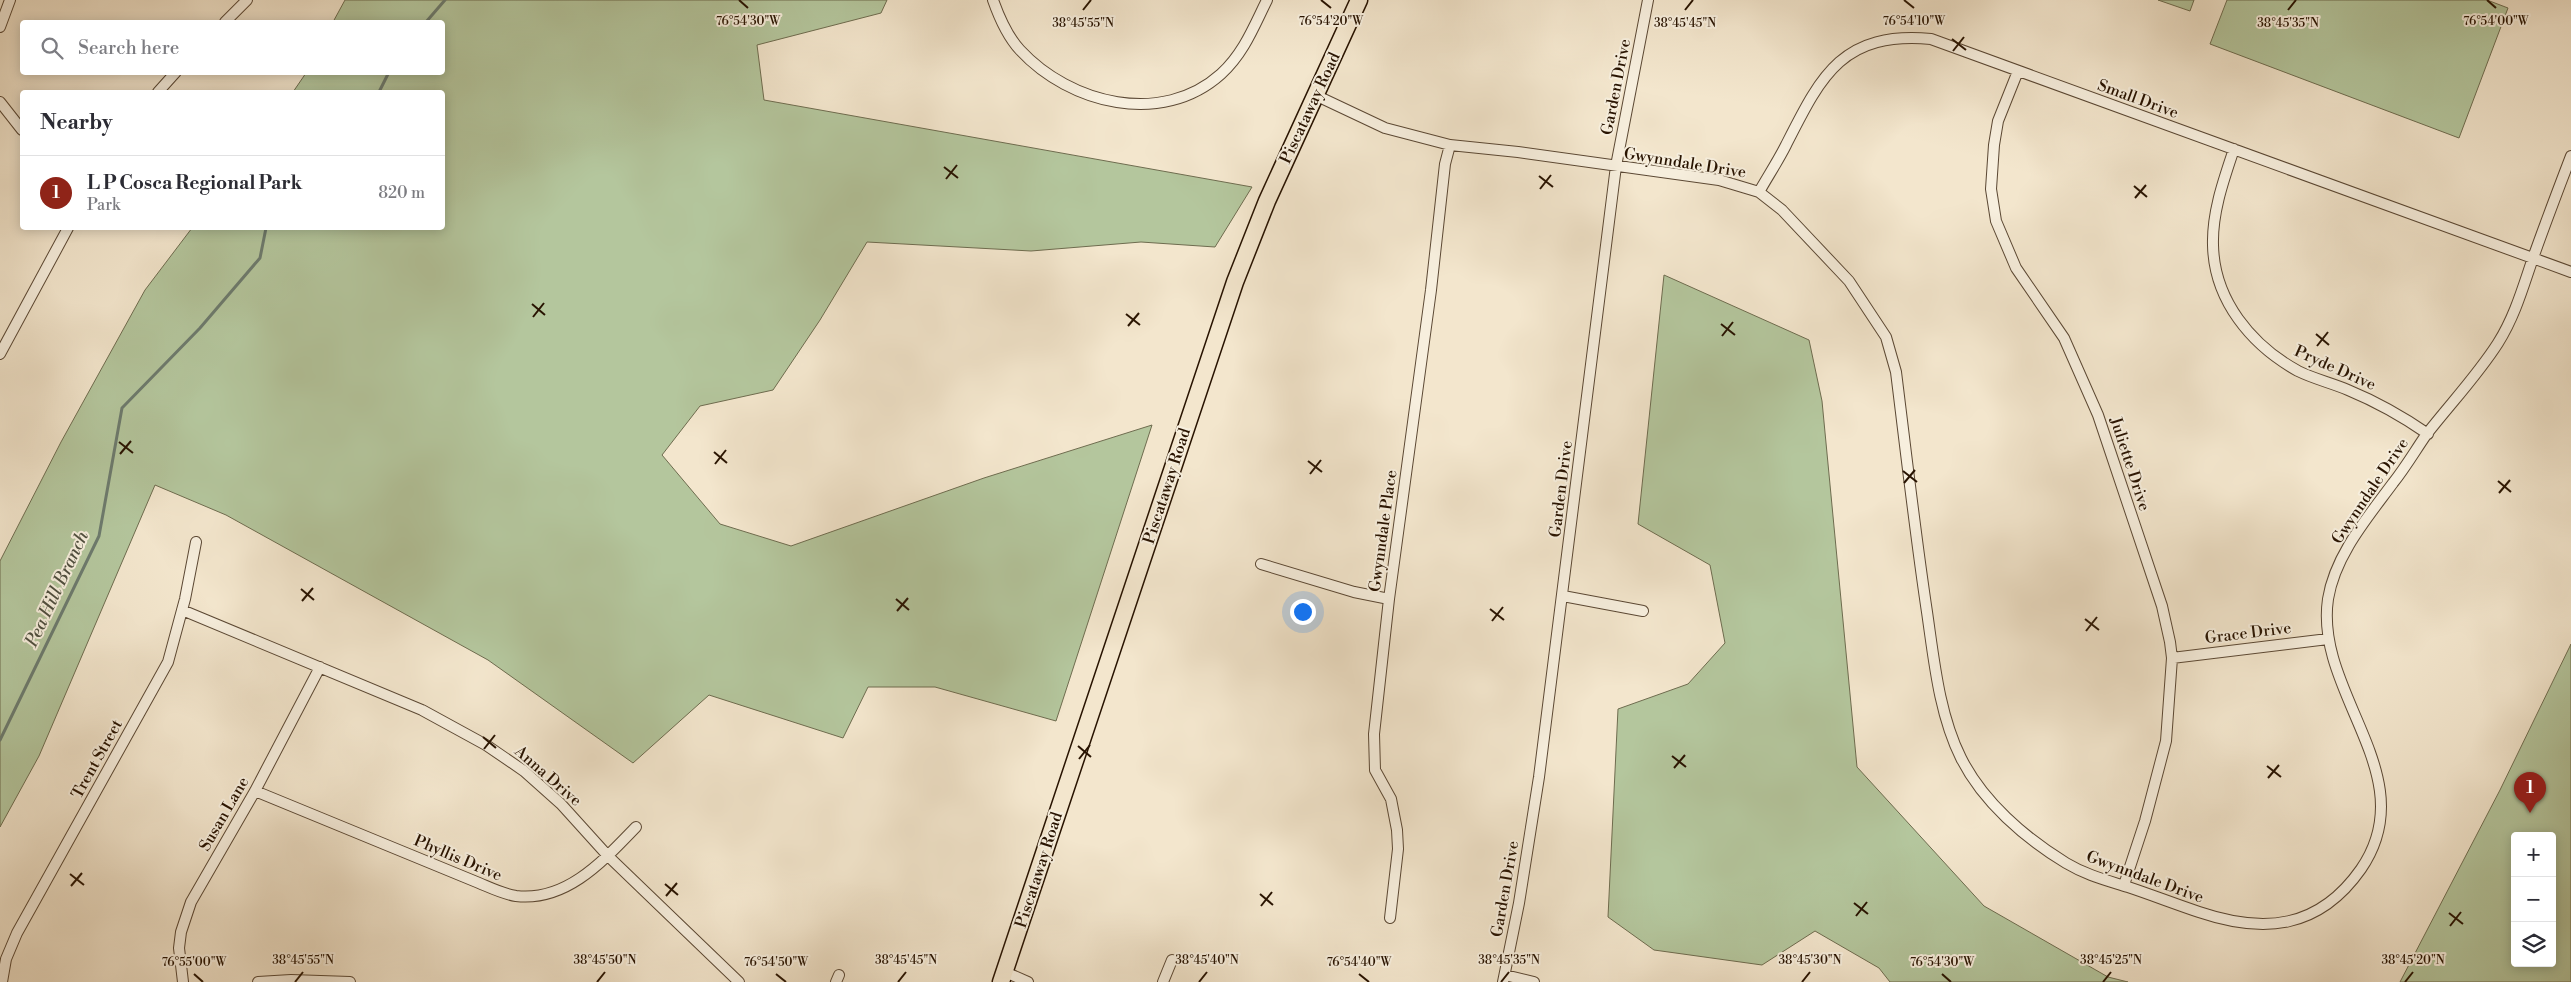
<!DOCTYPE html>
<meta charset="utf-8">
<style>
:root{--surface:#fff;--page:#f7f7f7;--text:#2b2b33;--muted:#7c7c81;--line:#e1e1e2;--accent:#8f2418}
body{margin:0;font-family:"Libre Bodoni",serif;background:var(--page);color:var(--text)}
.controls{position:absolute;right:15px;bottom:15px;display:grid;overflow:hidden;border-radius:5px;box-shadow:0 2px 12px #0003}
.controls button{width:45px;height:45px;display:grid;place-items:center;padding:0;border:0;border-bottom:1px solid var(--line);background:var(--surface);color:var(--text);font:25px sans-serif}
.you{position:absolute;left:1302px;top:611px;width:18px;height:18px;margin:-12px;border:4px solid #fff;border-radius:50%;background:#1a73e8;box-shadow:0 0 0 8px #1a73e833}
.badge{display:grid;place-items:center;width:32px;height:32px;border-radius:50%;background:var(--accent);color:#fff;font-size:16px;font-weight:700}
.pin{position:absolute;translate:-50% -41px;filter:drop-shadow(0 1px 2px #0008)}
.pin::after{content:'';position:absolute;top:26px;width:18px;height:15px;background:inherit;clip-path:polygon(0 0,100% 0,50% 100%)}
.list{margin:0;padding:0;list-style:none}
h2{display:flex;justify-content:space-between;align-items:center;height:65px;margin:0;padding:0 20px;font-size:21px}
h2 small{font-size:16px;font-weight:400;color:var(--muted)}
.list li{display:grid;grid-template-columns:32px 1fr auto;gap:15px;align-items:center;box-sizing:border-box;height:75px;padding:0 20px;border-top:1px solid var(--line)}
.list b{display:block;font-size:19px;white-space:nowrap}
.list p{margin:0;font-size:16px;white-space:nowrap;color:var(--muted)}
.list em{font-size:16px;font-style:normal;color:var(--muted)}
.icon{flex:none;width:28px;height:28px;fill:none;stroke:currentColor;stroke-width:2;stroke-linecap:round;stroke-linejoin:round}
.map{position:relative;flex:none;width:2571px;height:982px;overflow:hidden}
.search{position:absolute;background:var(--surface);box-shadow:0 2px 12px #0003;left:20px;top:20px;width:425px;height:55px;display:flex;align-items:center;gap:12px;box-sizing:border-box;padding:0 18px;border-radius:5px;color:var(--muted);font-size:19px}
.panel{position:absolute;background:var(--surface);box-shadow:0 2px 12px #0003;left:20px;top:90px;width:425px;height:140px;border-radius:5px}
.map>svg:first-child{display:block}
</style>
<div class="map">
<svg width="2571" height="982" viewBox="0 0 2571 982">
<rect width="100%" height="100%" fill="#f3e6cd"/>
<filter id="stains"><feTurbulence type="fractalNoise" baseFrequency=".004" numOctaves="4"/><feColorMatrix values="0 0 0 0 .2 0 0 0 0 .09 0 0 0 0 .02 0 0 0 .5 -.17"/></filter>
<radialGradient id="worn" r=".72"><stop offset=".6" stop-color="#630" stop-opacity="0"/><stop offset="1" stop-color="#630" stop-opacity=".3"/></radialGradient>
<path fill="#b4c69d" stroke="#6e6c4f" fill-rule="evenodd" d="M345,0H887L881,13L757,45L764,100L1252,187L1215,247L1141,242L1031,251L867,242L820,320L773,390L700,406L662,455L720,524L791,546L984,478L1152,425L1056,721L935,687H868L843,738L709,695L633,763L488,660L226,515L155,485L39,756L0,827V561L61,442L145,290L192,228H442V92H293L306,73L442,72V22H333Z
M2158,0H2194L2190,11Z
M2227,0H2487L2508,8L2459,138L2210,44Z
M1664,275L1809,340L1822,401L1857,767L1984,906L2108,977L2128,982H1890L1879,968L1815,931L1762,965L1654,950L1608,917L1618,709L1688,684L1725,643L1710,565L1638,524Z
M2571,644V982H2400L2500,790ZM2515,836H2552V963H2515Z"/>
<g fill="none" stroke-linecap="round" stroke-linejoin="round">
<path stroke="#6d7b6e" stroke-width="3" d="M426,22L445,0
M379,92L389,72
M0,740L99,536L122,408L200,328L260,258L266,228"/>
<defs>
<path id="minor" d="M993,0C999,17 1007,36 1020,50C1070,104 1162,127 1221,74C1244,53 1254,26 1267,0
M225,22L247,0
M0,27L10,0
M2018,71L1998,121L1994,145L1991,189L1996,221L2016,268L2064,338L2098,415L2162,606L2170,642L2172,658L2166,741L2145,821L2124,885
M158,92L176,72
M1315,95L1385,128L1450,145L1518,152L1719,180L1759,192L1782,210L1849,281L1886,337L1896,372C1906,452 1915,532 1927,612C1934,660 1939,714 1961,758C1983,802 2025,838 2066,863C2086,875 2106,880 2128,887C2152,895 2175,904 2199,912C2264,934 2319,929 2361,869C2425,776 2314,694 2328,599C2335,555 2368,517 2393,483C2405,468 2415,451 2426,435C2450,404 2477,376 2498,343C2515,316 2523,287 2533,258C2545,224 2558,190 2571,156
M0,102L22,130
M2234,149C2224,179 2212,212 2213,245C2214,300 2251,345 2298,371C2314,379 2332,383 2348,390C2377,402 2402,416 2428,434
M1759,192C1768,176 1778,161 1786,145C1821,76 1842,31 1931,39L2571,272
M0,354L68,228
M1261,564L1354,592L1389,599
M1563,596L1643,611
M182,610L422,710L486,745L524,771L561,804L608,856L739,982
M2172,658L2328,639
M255,791L479,883C491,888 503,894 516,896C567,902 604,860 636,827
M1390,918L1398,849L1397,830L1391,799L1375,770L1374,734L1389,599L1431,290L1445,164L1450,145
M1005,972L1028,982
M1505,975L1534,982
M2,982L6,959L17,933L168,662L185,599L196,542
M183,982L179,948L181,932L191,902L255,791L320,667
M258,982L291,980L350,982
M836,982L839,975
M1163,982L1172,960
M1503,982L1519,903L1539,777L1616,166L1648,0"/>
<path id="primary" d="M1001,982L1235,282L1267,201L1359,0"/>
</defs>
<use href="#minor" stroke="#5b4834" stroke-width="12"/>
<use href="#primary" stroke="#281301" stroke-width="19"/>
<use href="#minor" stroke="#f7efde" stroke-width="10"/>
<use href="#primary" stroke="#f3e6cd" stroke-width="16"/>
</g>
<path fill="none" stroke="#281301" stroke-width="2" d="M739,0L748,8M1321,0L1331,8M1904,0L1914,8M2487,0L2496,8M1083,10L1091,0M1685,10L1693,0M2288,10L2296,0M1952,39L1966,50M1953,51L1964,37M944,167L958,178M1539,176L1553,187M946,179L957,165M2134,186L2147,197M1540,189L1551,175M2135,198L2146,185M532,304L545,315M1126,314L1140,325M533,317L544,303M1721,324L1735,335M1128,326L1139,313M2316,334L2329,345M1722,336L1733,322M2317,346L2328,332M119,442L133,453M714,452L727,463M120,454L131,441M1308,461L1322,472M715,464L726,450M1903,471L1917,482M1310,474L1321,460M2498,481L2511,492M1904,483L1915,470M2499,493L2510,480M301,589L314,600M896,599L909,610M302,601L313,588M1490,609L1504,620M897,611L908,598M2085,619L2099,630M1492,621L1503,607M2086,631L2097,617M483,737L496,748M1078,746L1091,757M484,749L495,735M1672,756L1686,767M1079,759L1090,745M2267,766L2281,777M1674,768L1685,755M2268,778L2279,765M70,874L84,885M665,884L678,895M71,886L82,873M1260,894L1273,905M666,896L677,883M1854,903L1868,914M1261,906L1272,892M2449,913L2463,924M1856,916L1867,902M2450,926L2461,912M194,974L203,982M776,974L786,982M1359,974L1369,982M1942,974L1951,982M295,982L303,972M597,982L605,972M898,982L906,972M1199,982L1207,972M1501,982L1509,972M1802,982L1810,972M2103,982L2111,972M2405,982L2413,972"/>
<g text-anchor="middle" dominant-baseline="central" stroke-width="4" stroke-linejoin="round" paint-order="stroke">
<g font-size="16" fill="#281301" stroke="#f7efde">
<text transform="translate(1616 87) rotate(-79)">Garden Drive</text>
<text transform="translate(2138 99) rotate(20)">Small Drive</text>
<text transform="translate(1310 108) rotate(-65)">Piscataway Road</text>
<text transform="translate(1685 163) rotate(9)">Gwynndale Drive</text>
<text transform="translate(2335 368) rotate(24)">Pryde Drive</text>
<text transform="translate(2130 464) rotate(72)">Juliette Drive</text>
<text transform="translate(1167 486) rotate(-72)">Piscataway Road</text>
<text transform="translate(1561 489) rotate(-83)">Garden Drive</text>
<text transform="translate(2370 491) rotate(-56)">Gwynndale Drive</text>
<text transform="translate(1383 531) rotate(-82)">Gwynndale Place</text>
<text transform="translate(2248 633) rotate(-7)">Grace Drive</text>
<text transform="translate(97 759) rotate(-61)">Trent Street</text>
<text transform="translate(548 776) rotate(41)">Anna Drive</text>
<text transform="translate(224 814) rotate(-60)">Susan Lane</text>
<text transform="translate(458 858) rotate(23)">Phyllis Drive</text>
<text transform="translate(1039 870) rotate(-72)">Piscataway Road</text>
<text transform="translate(2145 877) rotate(20)">Gwynndale Drive</text>
<text transform="translate(1505 889) rotate(-80)">Garden Drive</text>
</g>
<g font-size="18" font-style="italic" fill="#505040" stroke="#f7efde">
<text transform="translate(57 589) rotate(-65)">Pea Hill Branch</text>
</g>
</g>
<g font-size="12" text-anchor="middle" fill="#281301" stroke="#f7efde" stroke-width="4" stroke-linejoin="round" paint-order="stroke">
<text x="748" y="25">76°54'30"W</text>
<text x="1331" y="25">76°54'20"W</text>
<text x="1914" y="25">76°54'10"W</text>
<text x="2496" y="25">76°54'00"W</text>
<text x="1083" y="27">38°45'55"N</text>
<text x="1685" y="27">38°45'45"N</text>
<text x="2288" y="27">38°45'35"N</text>
<text x="303" y="964">38°45'55"N</text>
<text x="605" y="964">38°45'50"N</text>
<text x="906" y="964">38°45'45"N</text>
<text x="1207" y="964">38°45'40"N</text>
<text x="1509" y="964">38°45'35"N</text>
<text x="1810" y="964">38°45'30"N</text>
<text x="2111" y="964">38°45'25"N</text>
<text x="2413" y="964">38°45'20"N</text>
<text x="194" y="966">76°55'00"W</text>
<text x="776" y="966">76°54'50"W</text>
<text x="1359" y="966">76°54'40"W</text>
<text x="1942" y="966">76°54'30"W</text>
</g>
<rect width="100%" height="100%" filter="url(#stains)"/>
<rect width="100%" height="100%" fill="url(#worn)"/>
</svg>
<div class="controls">
<button>+</button>
<button>−</button>
<button><svg class="icon" aria-label="layers" viewBox="0 0 24 24"><path d="M12 4l9 5-9 5-9-5zM3 14l9 5 9-5"/></svg></button>
</div>
<div class="you"></div>
<div class="pin badge" style="left:2530px;top:813px">1</div>
<div class="search"><svg class="icon" aria-label="search" viewBox="0 0 24 24"><circle cx="10" cy="10" r="6"/><path d="M15 15l6 6"/></svg>Search here</div>
<section class="panel">
<h2>Nearby<small></small></h2>
<ul class="list">
<li><span class="badge">1</span><div><b>L P Cosca Regional Park</b><p>Park</p></div><em>820 m</em></li>
</ul>
</section>
</div>
